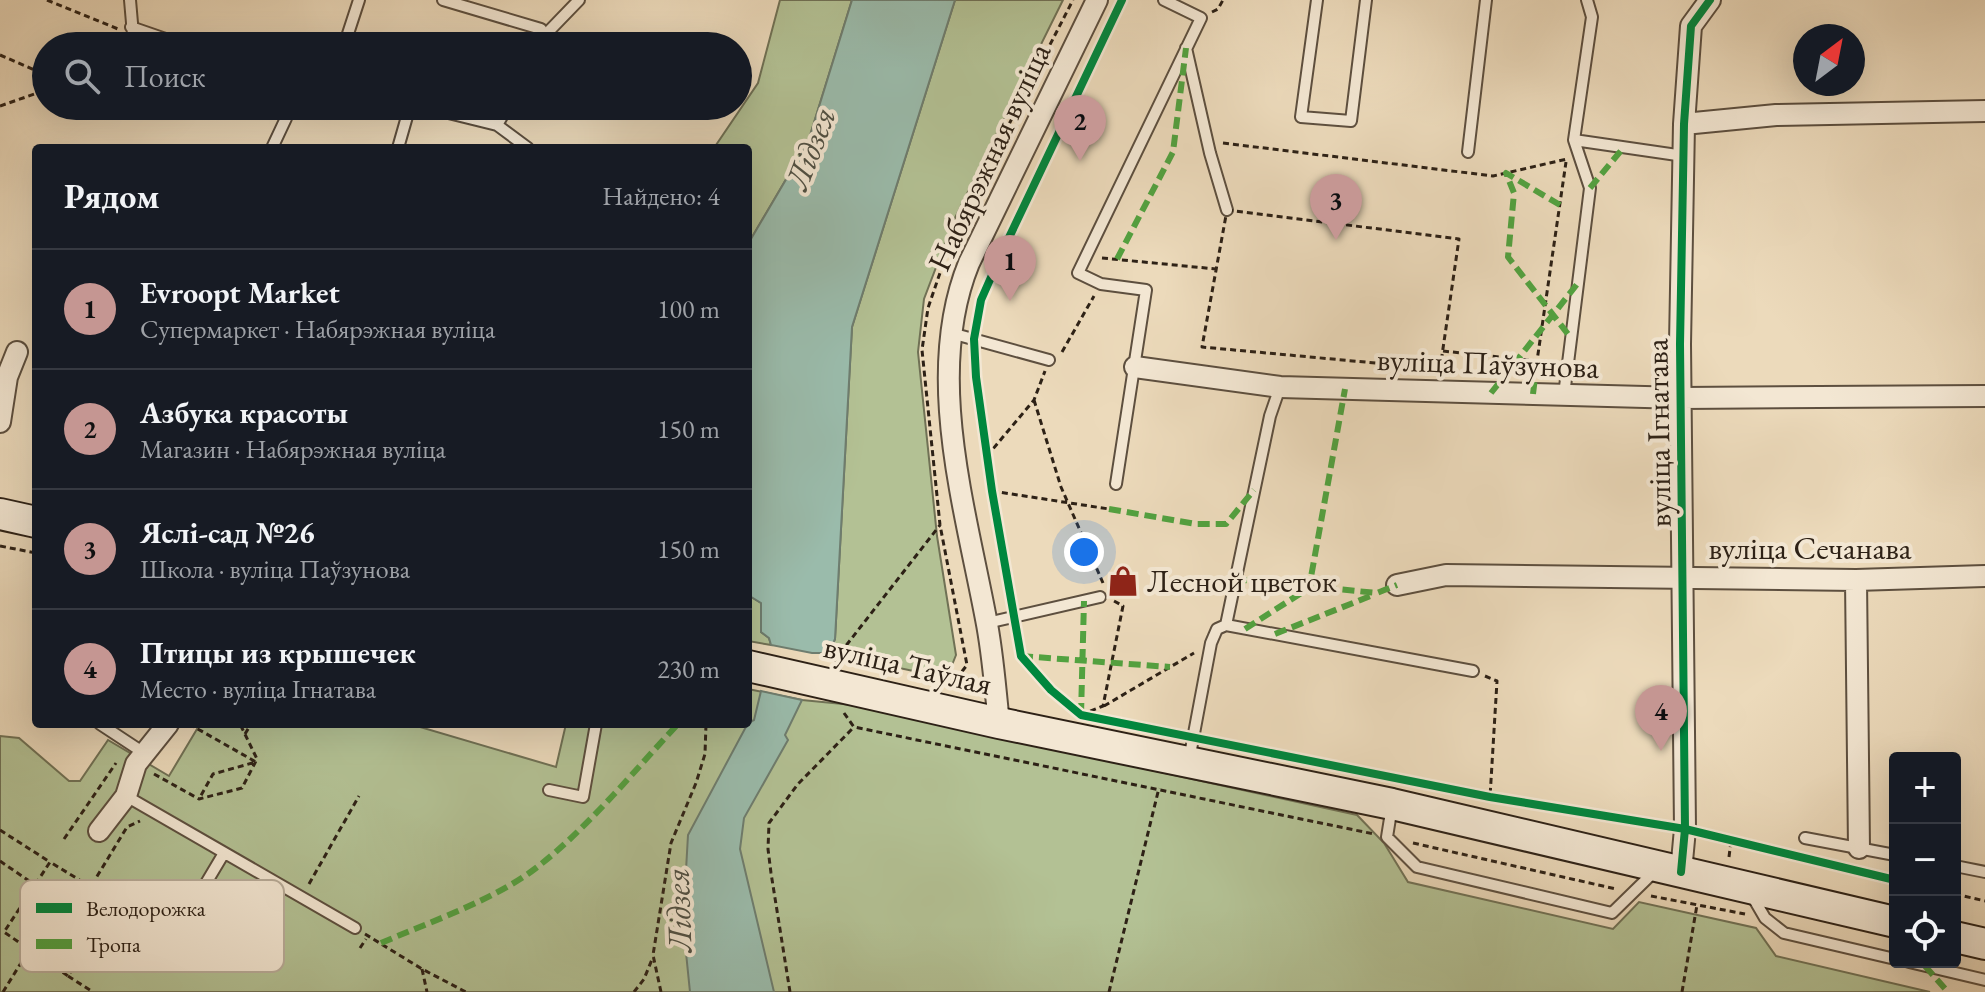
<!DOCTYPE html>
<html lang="ru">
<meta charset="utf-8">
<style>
:root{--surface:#171b24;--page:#242831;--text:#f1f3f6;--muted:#9ea1a6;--line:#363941;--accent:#c59692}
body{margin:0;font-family:"EB Garamond",serif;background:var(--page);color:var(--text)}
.controls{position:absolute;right:24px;bottom:24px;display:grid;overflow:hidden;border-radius:8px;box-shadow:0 8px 32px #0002}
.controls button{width:72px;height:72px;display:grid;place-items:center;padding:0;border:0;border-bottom:2px solid var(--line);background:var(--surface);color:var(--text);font:40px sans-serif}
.compass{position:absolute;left:1793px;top:24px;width:72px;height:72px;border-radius:50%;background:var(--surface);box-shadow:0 8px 32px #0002;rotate:32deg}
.you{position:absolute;left:1084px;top:552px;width:28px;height:28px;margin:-20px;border:6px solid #fff;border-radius:50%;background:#1a73e8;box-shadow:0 0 0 12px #1a73e833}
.badge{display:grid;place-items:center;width:52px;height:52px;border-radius:50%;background:var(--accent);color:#111;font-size:26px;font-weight:700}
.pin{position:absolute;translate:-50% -66px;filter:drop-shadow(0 2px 4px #0008)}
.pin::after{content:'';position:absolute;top:42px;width:28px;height:24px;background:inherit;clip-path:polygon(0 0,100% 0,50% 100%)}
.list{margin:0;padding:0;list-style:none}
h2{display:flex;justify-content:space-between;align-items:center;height:104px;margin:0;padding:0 32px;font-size:34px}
h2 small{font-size:26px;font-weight:400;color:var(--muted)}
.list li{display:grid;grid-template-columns:52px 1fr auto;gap:24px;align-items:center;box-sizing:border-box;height:120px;padding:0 32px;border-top:2px solid var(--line)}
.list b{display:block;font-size:30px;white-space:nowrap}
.list p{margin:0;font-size:26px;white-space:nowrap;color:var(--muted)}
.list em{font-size:26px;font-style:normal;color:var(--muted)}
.icon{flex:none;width:44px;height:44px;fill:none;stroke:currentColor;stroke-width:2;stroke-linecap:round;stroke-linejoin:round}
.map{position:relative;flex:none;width:1985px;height:992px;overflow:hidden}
.search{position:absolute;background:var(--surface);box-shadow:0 8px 32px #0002;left:32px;top:32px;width:720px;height:88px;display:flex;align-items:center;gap:20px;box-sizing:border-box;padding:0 28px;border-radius:44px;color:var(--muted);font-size:30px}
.panel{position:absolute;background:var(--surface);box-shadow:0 8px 32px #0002;left:32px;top:144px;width:720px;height:584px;border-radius:8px}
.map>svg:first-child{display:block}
</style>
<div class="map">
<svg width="1985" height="992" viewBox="0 0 1985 992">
<rect width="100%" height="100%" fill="#ecdabb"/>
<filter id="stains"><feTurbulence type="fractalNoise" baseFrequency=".0025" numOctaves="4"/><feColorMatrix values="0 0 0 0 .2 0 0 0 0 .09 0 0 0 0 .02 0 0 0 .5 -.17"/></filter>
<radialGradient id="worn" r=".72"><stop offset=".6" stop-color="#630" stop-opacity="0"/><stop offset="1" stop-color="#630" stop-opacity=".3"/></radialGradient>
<path fill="#b3c194" stroke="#707155" stroke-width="2" d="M780,0H852L808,142L748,244V148H714L758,83Z
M955,0H1063L954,220L924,299L918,352L937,536L956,655L950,670L932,675L829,653L835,639L852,327Z
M748,595L761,603V632L769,638L771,645L748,641Z
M748,689L802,700L853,705L1357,815L1384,843L1408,882L1613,929L1639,902L1756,928L1776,956L1930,992H0V736L19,738L69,781H80L108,740L169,776L200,724H410L556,767L566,724H748Z"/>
<path fill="#9abbab" stroke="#6e7d6f" stroke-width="2" d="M852,0H955L852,327L835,639L829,653H812L771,645L769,638L761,632V603L748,595V244L808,142Z
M761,691L802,700L785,735L788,740L744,818L740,849L774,992H690L683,923L688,835L748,723L754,720Z"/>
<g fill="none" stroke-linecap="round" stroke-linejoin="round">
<defs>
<path id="service" d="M130,0L134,46
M443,0L541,29
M1317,0L1301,117L1351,121L1366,0
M131,27L186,46
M344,46L359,0
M541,46L550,30L579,0
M1186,48L1210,153L1227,210
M420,106L497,125
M508,106L497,125L528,148
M1574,140L1684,156
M272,148L288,114L326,106
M398,148L410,106
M1468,152L1486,0
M951,333L1049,360
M1564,395L1590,188L1574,140L1592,17L1587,0
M1116,484L1146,290L1101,284L1078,273L1201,18L1164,0
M987,623L1100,597
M1226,625L1270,416L1280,387
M100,724L144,753
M1189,760L1211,643L1217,629L1226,625L1473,671
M549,790L583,797L596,724
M126,796L355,928
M1392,806L1387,837L1417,867L1612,913L1656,870
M1805,838L1895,855
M1955,866L1985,872
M1751,894L1765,918L1784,933L1895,959
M196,900L224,853
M1909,962L1985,980"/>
<path id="minor" d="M1684,124L1776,115L1985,111
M1135,367L1280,387L1682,398L1985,396
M0,422L7,377L17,352
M1856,580L1859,848
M1397,585L1446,575L1856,580L1985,576
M999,723C995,688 993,654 986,619C965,507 924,373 969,263L1097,0
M99,831L126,796L136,764L168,724
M1681,872L1685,829L1680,344L1684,124L1691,26L1710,0"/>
<path id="secondary" d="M0,514L36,522
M748,666L999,723L1392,804L1895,922
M1955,937L1985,944"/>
</defs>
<use href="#service" stroke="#5d4f3f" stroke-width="14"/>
<use href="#minor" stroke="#5d4f3f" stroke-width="24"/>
<use href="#secondary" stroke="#2d2116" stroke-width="34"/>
<path stroke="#2d2116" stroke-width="3" stroke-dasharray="6 4" stroke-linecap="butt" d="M47,0L118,29
M1212,12L1218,9L1223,0
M0,55L46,75
M0,106L46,90
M1223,143L1493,176L1567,159
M1227,210L1459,239L1440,369L1202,347Z
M1102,258L1216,269
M976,328L981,300L1004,248L1122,0
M1443,351L1537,361L1566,162
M1062,352L1094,296
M975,355L992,491L1013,605
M1034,400L1061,487L1103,583
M987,456L1034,400L1045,371
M992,491L1109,509
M0,546L36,553
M1018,632L1021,656L1051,690L1080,715
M834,661L940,525
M1485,676L1497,681L1490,797
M936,684L957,678L967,665L940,525L922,350L928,308L955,229L1073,0
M1104,706L1194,653
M844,713L854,727L1374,834
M1081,715L1103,706L1123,606L1114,601
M189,724L256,762L213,774L199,799
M245,734L251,724
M1221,742L1490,797L1666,825
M154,774L199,799L242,788L257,759L240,724
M0,830L50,862
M1704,834L1895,880
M64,839L116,763
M1413,843L1616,889
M1729,857L1731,841
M0,861L35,885L4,932L68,976L75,965
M309,884L359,796
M1955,894L1985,901
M1651,896L1745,914
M76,912L35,885L50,862L91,887
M365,934L422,969L466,992
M360,948L366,939
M45,962L127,827L140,821
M422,969L427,992
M68,976L93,992
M3,992L29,950
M634,992L644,979L653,957
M661,992L653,955L671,843L696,783L705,754L706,724
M790,992L771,873L768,849L769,823L798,784L854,727
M1109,992L1159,788
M1682,992L1697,905"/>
<use href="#service" stroke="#f3e7d3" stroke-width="10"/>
<use href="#minor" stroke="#f3e7d3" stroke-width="20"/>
<use href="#secondary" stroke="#f3e7d3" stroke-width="30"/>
<path stroke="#52a240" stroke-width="6" stroke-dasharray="12 6" stroke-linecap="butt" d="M1590,188L1624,147
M1560,205L1506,173L1514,193L1508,257L1571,338
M1117,259L1173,152L1186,48
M1491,393L1578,283
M1533,394L1537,361
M1109,509L1196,524H1226L1254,490
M1235,579L1377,593L1397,585
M1245,629L1309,588L1345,389
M1275,634L1373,595
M1021,656L1170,667
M1081,715L1084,601
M381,943C430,922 494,900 536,868C587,829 634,771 678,724
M1925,966L1948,992"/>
<defs>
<path id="cycleway" d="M1122,0L1004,248L981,300L974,339L976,377L992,491L1021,656L1051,690L1081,715L1490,797L1685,829L1895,880
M1681,872L1685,829L1680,344L1684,124L1691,26L1710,0"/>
</defs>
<use href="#cycleway" stroke="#f3e7d3" stroke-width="13"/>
<use href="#cycleway" stroke="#00873e" stroke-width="8"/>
</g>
<defs>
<symbol id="shop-bare" viewBox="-9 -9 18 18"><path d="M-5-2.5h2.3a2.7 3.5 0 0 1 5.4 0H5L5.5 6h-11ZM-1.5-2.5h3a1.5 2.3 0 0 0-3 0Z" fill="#8f2418" stroke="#f3e7d3" stroke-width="2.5" paint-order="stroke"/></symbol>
</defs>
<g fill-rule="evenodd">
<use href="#shop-bare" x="1101" y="559" width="44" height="44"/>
</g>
<g text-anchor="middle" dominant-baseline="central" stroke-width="8" stroke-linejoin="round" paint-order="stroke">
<g font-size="32" fill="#2d2116" stroke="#f3e7d3">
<text transform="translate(989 157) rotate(-65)">Набярэжная вуліца</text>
<text transform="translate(1488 363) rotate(2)">вуліца Паўзунова</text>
<text transform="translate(1658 433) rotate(-91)">вуліца Ігнатава</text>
<text x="1810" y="548">вуліца Сечанава</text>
<text transform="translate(908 665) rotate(13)">вуліца Таўлая</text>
</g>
<g font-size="32" fill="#2d2116" stroke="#f3e7d3" text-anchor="start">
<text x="1147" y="581">Лесной цветок</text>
</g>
<g font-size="34" font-style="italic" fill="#4e4f43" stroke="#f3e7d3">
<text transform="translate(810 148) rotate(-69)">Лідзея</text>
<text transform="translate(678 910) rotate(-92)">Лідзея</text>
</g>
</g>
<rect x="20" y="880" width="264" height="92" rx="12" fill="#f3e7d3" stroke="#b8ac9a" stroke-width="2"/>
<rect x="36" y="903" width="36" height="10" fill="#00873e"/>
<rect x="36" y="939" width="36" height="10" fill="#52a240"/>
<g font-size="22" fill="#2d2116">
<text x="86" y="916">Велодорожка</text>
<text x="86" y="952">Тропа</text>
</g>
<rect width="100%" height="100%" filter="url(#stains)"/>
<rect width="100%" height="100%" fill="url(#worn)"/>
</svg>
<div class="controls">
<button>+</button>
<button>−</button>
<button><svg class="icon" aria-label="locate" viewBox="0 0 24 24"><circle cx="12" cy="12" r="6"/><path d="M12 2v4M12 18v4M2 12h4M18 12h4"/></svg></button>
</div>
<svg class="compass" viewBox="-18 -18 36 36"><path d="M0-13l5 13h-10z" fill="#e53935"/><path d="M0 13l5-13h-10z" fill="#9ea1a6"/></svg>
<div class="you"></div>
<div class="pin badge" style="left:1010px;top:301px">1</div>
<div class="pin badge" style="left:1080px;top:161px">2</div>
<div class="pin badge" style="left:1336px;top:240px">3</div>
<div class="pin badge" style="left:1661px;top:751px">4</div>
<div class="search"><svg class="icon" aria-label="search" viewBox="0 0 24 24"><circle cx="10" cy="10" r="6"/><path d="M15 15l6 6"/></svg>Поиск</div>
<section class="panel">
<h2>Рядом<small>Найдено: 4</small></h2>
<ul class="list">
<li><span class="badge">1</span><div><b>Evroopt Market</b><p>Супермаркет · Набярэжная вуліца</p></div><em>100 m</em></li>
<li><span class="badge">2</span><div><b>Азбука красоты</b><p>Магазин · Набярэжная вуліца</p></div><em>150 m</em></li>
<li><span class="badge">3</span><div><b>Яслі-сад №26</b><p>Школа · вуліца Паўзунова</p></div><em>150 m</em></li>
<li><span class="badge">4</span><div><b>Птицы из крышечек</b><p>Место · вуліца Ігнатава</p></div><em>230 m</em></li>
</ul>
</section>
</div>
